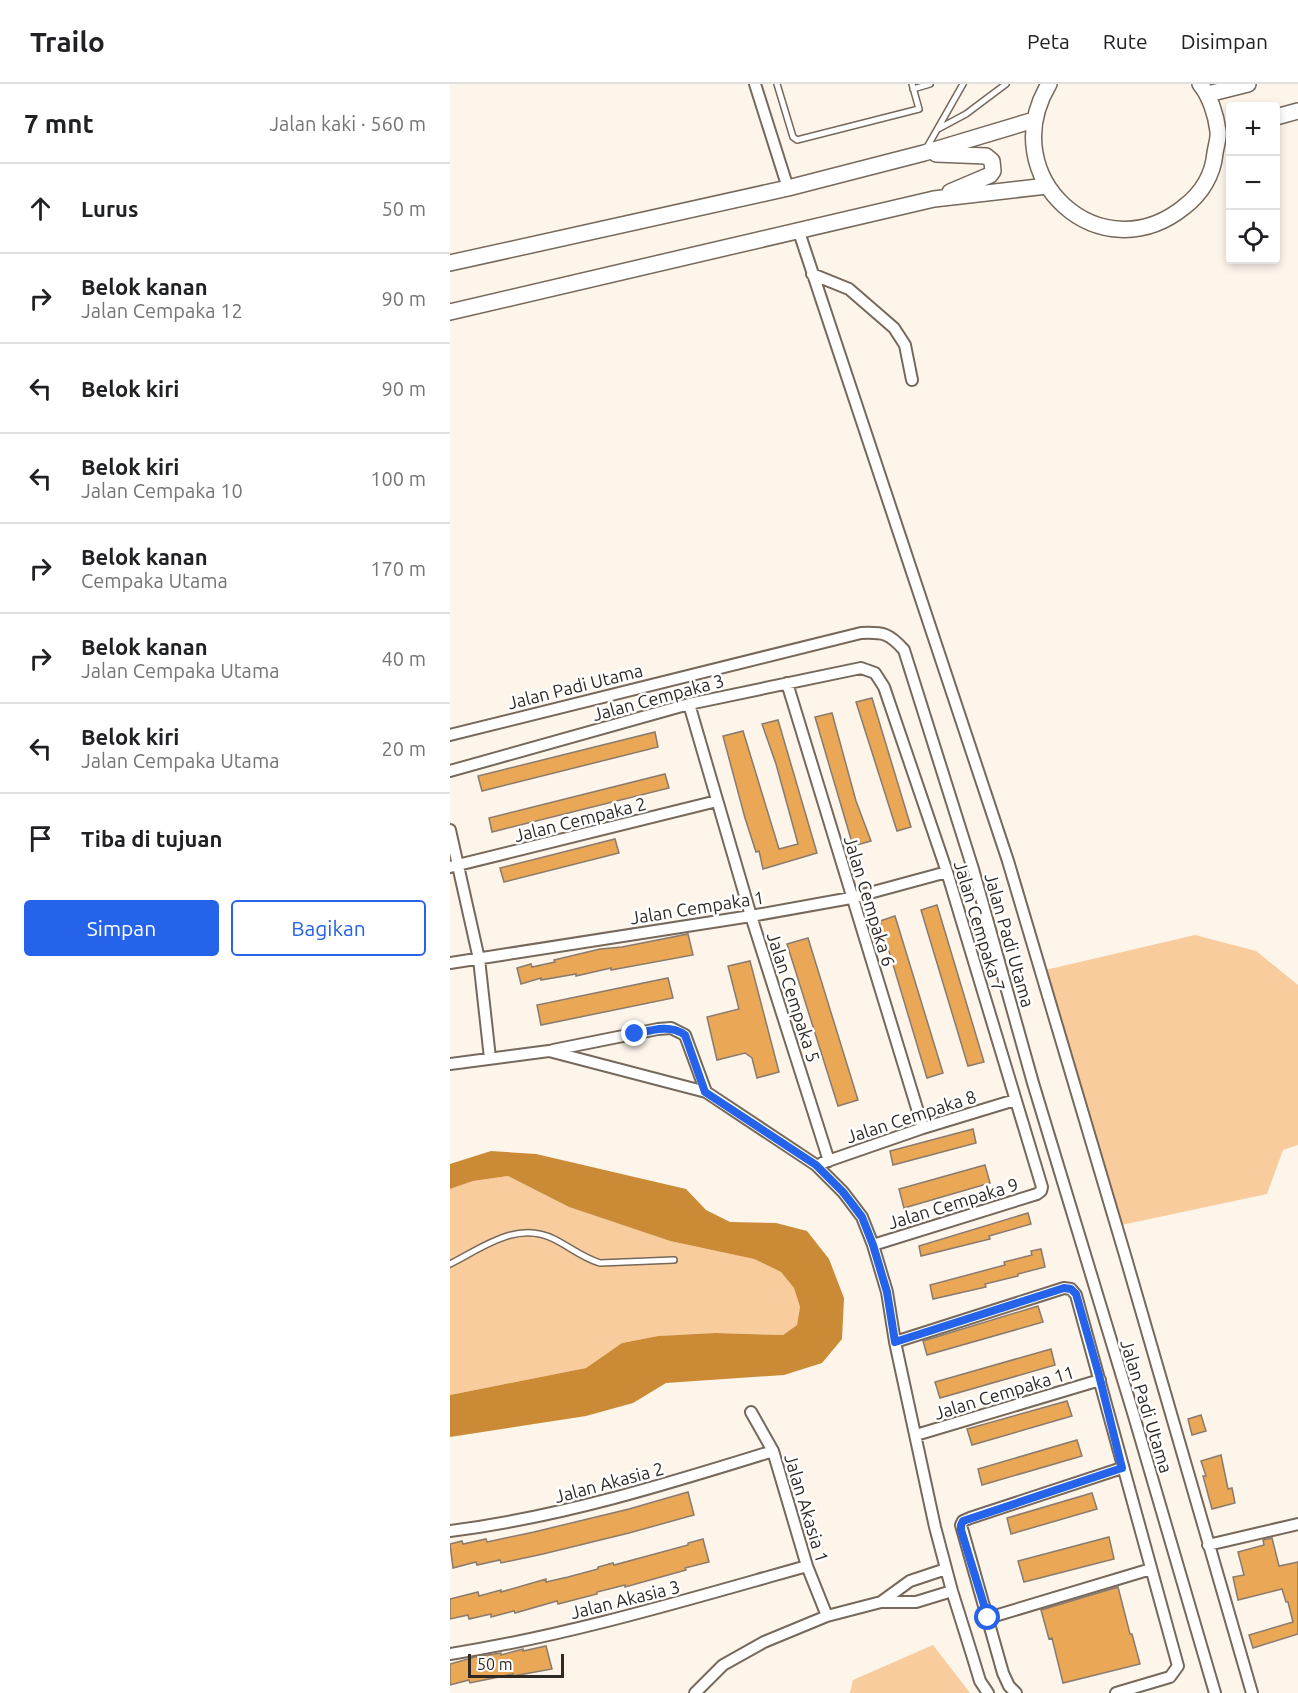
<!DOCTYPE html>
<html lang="id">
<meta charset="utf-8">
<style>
:root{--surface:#fff;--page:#f6f6f6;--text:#202124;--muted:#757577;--line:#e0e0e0;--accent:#2563eb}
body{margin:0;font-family:Ubuntu,sans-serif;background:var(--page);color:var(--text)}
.controls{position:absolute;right:18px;top:18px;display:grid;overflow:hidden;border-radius:6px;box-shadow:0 3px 9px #0003}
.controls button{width:54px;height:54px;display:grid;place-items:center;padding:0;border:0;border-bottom:2px solid var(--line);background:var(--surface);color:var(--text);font:30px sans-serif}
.scale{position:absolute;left:18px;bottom:15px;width:96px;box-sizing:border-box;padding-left:6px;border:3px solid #2f2923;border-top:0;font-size:16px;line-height:21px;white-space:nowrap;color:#2f2923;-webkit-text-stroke:4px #fff;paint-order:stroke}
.stop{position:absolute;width:18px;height:18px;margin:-14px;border:4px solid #2563eb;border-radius:50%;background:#fff}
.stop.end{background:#2563eb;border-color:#fff;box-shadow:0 2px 6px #0008}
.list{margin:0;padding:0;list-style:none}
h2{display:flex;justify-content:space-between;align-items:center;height:78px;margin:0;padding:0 24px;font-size:26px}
h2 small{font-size:20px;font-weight:400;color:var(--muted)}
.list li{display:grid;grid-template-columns:39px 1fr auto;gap:18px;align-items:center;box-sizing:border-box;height:90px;padding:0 24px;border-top:2px solid var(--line)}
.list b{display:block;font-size:22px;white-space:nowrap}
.list p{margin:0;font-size:20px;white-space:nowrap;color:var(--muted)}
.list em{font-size:20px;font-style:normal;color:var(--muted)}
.actions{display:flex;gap:12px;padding:18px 24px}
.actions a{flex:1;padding:14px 0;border:2px solid var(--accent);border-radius:6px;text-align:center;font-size:21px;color:var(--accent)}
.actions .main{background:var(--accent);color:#fff}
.icon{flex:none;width:33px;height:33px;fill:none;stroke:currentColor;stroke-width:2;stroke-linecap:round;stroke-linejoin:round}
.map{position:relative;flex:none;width:848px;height:1609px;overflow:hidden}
header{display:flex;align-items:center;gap:36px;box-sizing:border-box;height:84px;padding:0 30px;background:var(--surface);border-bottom:2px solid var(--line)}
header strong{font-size:28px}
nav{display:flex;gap:33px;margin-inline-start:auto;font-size:21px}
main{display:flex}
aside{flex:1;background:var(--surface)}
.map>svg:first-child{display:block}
</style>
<header>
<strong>Trailo</strong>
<nav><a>Peta</a><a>Rute</a><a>Disimpan</a></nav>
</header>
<main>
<aside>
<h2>7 mnt<small>Jalan kaki · 560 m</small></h2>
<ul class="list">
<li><svg class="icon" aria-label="ahead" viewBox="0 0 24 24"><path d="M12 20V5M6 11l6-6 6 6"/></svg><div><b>Lurus</b></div><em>50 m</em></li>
<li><svg class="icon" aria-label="right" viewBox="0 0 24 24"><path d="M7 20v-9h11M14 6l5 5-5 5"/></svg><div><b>Belok kanan</b><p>Jalan Cempaka 12</p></div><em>90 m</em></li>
<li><svg class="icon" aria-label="left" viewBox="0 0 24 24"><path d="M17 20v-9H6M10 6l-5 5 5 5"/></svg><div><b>Belok kiri</b></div><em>90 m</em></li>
<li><svg class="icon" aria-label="left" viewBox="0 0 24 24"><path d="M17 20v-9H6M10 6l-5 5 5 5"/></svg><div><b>Belok kiri</b><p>Jalan Cempaka 10</p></div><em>100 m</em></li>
<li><svg class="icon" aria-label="right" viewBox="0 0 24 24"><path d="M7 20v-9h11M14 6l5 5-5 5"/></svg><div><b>Belok kanan</b><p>Cempaka Utama</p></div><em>170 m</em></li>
<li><svg class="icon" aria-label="right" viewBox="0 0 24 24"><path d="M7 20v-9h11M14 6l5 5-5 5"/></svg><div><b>Belok kanan</b><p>Jalan Cempaka Utama</p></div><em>40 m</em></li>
<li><svg class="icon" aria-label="left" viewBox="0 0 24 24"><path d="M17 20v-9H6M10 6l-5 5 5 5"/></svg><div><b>Belok kiri</b><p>Jalan Cempaka Utama</p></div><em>20 m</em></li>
<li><svg class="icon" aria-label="arrive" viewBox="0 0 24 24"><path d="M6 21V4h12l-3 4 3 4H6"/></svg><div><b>Tiba di tujuan</b></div></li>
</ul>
<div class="actions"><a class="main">Simpan</a><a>Bagikan</a></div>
</aside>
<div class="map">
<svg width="848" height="1609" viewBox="0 0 848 1609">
<rect width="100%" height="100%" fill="#fdf4ea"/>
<path fill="#f8cc9c" d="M745,851L806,867L848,901V1061L833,1066L817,1110L662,1143L587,888Z
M58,1092L119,1123L220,1157L304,1175L331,1188L344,1204L350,1223L347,1241L333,1251L265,1249L208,1252L172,1259L136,1284L0,1311V1105L23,1097Z
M483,1561L520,1609H400L403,1596Z"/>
<path fill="#cb8a36" d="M41,1067L86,1070L236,1105L256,1126L280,1138L326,1139L357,1147L379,1175L394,1214L392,1255L372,1279L334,1291L216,1299L183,1319L136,1332L0,1353V1311L136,1284L172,1259L208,1252L265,1249L333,1251L347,1241L350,1223L344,1204L331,1188L304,1175L220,1157L119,1123L58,1092L23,1097L0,1105V1080Z"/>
<path fill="#eaa756" stroke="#897b6d" stroke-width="1.5" d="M422,614L461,743L447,747L406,618Z
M382,629L406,717L421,757L403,762L365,633Z
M328,636L367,769L313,785L309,767L306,768L295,734L273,652L293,647L329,765L348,760L326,680L312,640Z
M205,648L208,663L32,707L28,692Z
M215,690L219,704L42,748L39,734Z
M165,755L169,769L54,798L50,784Z
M487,821L534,978L518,982L471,826Z
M445,832L493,989L477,994L430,837Z
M238,850L243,871L172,884L161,886V884L126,892V890L91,896V894L71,900L67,884L81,880L82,883L105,878L104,876L150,865L172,863Z
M358,854L408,1016L388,1022L337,860Z
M300,877L329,988L307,994L302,974L295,969L267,976L257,933L289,925L278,882Z
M218,894L223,914L91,941L87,921Z
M523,1045L526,1059L443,1081L440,1067Z
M535,1081L540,1099L454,1124L449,1105Z
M578,1129L581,1140L539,1152L540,1155L471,1172L469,1162Z
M591,1165L595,1183L568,1190V1192L535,1200L536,1203L483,1215L480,1201L555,1181L554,1178L582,1171L581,1167Z
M588,1222L593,1238L477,1271L473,1257Z
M601,1265L605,1281L490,1314L485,1298Z
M617,1317L622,1332L522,1361L517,1345Z
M751,1331L756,1347L742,1351L738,1335Z
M627,1356L632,1372L532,1401L528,1385Z
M771,1371L778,1405L782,1404L785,1419L762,1425L753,1392H756L751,1377Z
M238,1408L244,1431L179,1449L93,1470L51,1479L50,1476L27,1481L26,1478L3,1484L0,1460L12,1457L13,1460L36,1455L37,1458L84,1448L179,1425Z
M642,1409L647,1425L561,1450L557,1434Z
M659,1453L664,1475L574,1498L568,1477Z
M822,1454L829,1482L848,1478V1550L803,1564L799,1551L843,1538L838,1518H836L832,1505L788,1516L783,1493L794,1491L788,1468L814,1461L813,1456Z
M253,1455L259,1478L235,1484L236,1486L175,1503V1501L147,1508V1510L108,1520L107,1517L65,1529L64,1527L41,1533V1530L19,1535L18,1531L0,1535V1515L28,1508L29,1512L51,1506V1508L96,1495V1498L118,1493L148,1485V1483L163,1479L164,1481L238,1461V1459Z
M668,1503L680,1550H682L690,1580L613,1599L602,1554L599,1555L591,1526Z
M96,1562L102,1585L63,1592V1590L20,1599L19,1596L0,1601V1580L25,1573L51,1569V1571L73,1565V1567Z"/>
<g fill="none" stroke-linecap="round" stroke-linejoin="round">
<defs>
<path id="lane" d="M327,0L343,53L347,56L469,25L462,0
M463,5L480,0
M488,45L516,30L556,0
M476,65L513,0
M0,1180C32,1164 67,1136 104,1155C120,1163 133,1174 150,1179L224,1176"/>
<path id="street" d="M305,0L338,104
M348,145L558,777L675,1171L802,1609
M362,190L399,205L444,244L455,261L462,296
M337,599L473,1044
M239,620L301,832L379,1077
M0,651L411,549C433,548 439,549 454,566L523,785L583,999L684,1332L765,1609
M0,687L239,620L411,584L425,589L434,603L497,788L592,1103L591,1107L587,1110L423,1161
M0,746L29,875L40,974
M0,783L267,717
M0,879L301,832L401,814L497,788
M103,966L208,945L221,944L235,951L256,1008
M0,980L99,967L256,1008L366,1081L393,1108L412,1133L423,1161L437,1208L445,1258L485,1443L502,1507L523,1574L530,1597L538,1609
M372,1079L473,1044L565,1016
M445,1258L614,1204L621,1205L626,1211L728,1582L720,1593L666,1609
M301,1328L323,1367L357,1482L377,1532
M466,1351L650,1296
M0,1447C111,1433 217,1400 323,1367
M758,1461L848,1440
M431,1518L460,1497L496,1485
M538,1534L701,1485
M0,1570C121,1551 239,1515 357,1482
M245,1609L273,1581L314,1558L377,1532L431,1518H466L502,1507
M566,1609L559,1602L553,1589L511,1441L513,1437L520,1434L672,1384"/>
<path id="secondary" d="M599,0C543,94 651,190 734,123C751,110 763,91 765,69C766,62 769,54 768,47C766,31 760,12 750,0
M758,10L798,0
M826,33L848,27
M486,70L536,72L542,77L543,87L540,91L500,108
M0,179L338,104L474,69L584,36
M0,228L484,115L597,102"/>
</defs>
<use href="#lane" stroke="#76685a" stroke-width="8"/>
<use href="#street" stroke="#76685a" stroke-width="14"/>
<use href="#secondary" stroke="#76685a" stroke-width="18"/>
<use href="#lane" stroke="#fff" stroke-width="5"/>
<use href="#street" stroke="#fff" stroke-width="10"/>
<use href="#secondary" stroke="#fff" stroke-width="15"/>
</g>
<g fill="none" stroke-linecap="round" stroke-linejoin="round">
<path stroke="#2563eb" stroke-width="8" d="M185,950C202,946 220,940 235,951L255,1008L366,1081L393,1108L412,1133L423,1161L437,1208L445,1258L614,1204L621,1205L626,1210L649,1291L672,1384L513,1437L511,1441V1446L538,1534"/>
</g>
<g text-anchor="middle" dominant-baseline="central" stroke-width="5" stroke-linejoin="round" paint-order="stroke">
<g font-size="18" fill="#2f2923" stroke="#fff">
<text transform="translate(125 602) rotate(-14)">Jalan Padi Utama</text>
<text transform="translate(208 613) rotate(-15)">Jalan Cempaka 3</text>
<text transform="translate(130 735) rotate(-14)">Jalan Cempaka 2</text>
<text transform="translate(420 817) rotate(73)">Jalan Cempaka 6</text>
<text transform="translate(247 823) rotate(-9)">Jalan Cempaka 1</text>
<text transform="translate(530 842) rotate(73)">Jalan Cempaka 7</text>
<text transform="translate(560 856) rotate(74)">Jalan Padi Utama</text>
<text transform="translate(344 913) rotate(72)">Jalan Cempaka 5</text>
<text transform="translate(461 1032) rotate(-18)">Jalan Cempaka 8</text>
<text transform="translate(503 1119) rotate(-17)">Jalan Cempaka 9</text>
<text transform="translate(554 1308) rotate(-17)">Jalan Cempaka 11</text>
<text transform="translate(697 1322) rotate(73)">Jalan Padi Utama</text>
<text transform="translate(159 1398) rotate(-15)">Jalan Akasia 2</text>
<text transform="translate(357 1424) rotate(73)">Jalan Akasia 1</text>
<text transform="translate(175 1515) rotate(-14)">Jalan Akasia 3</text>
</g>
</g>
</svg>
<div class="controls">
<button>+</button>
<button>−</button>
<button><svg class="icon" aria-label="locate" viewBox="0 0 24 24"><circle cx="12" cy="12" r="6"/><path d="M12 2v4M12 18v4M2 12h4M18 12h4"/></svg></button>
</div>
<div class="scale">50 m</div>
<div class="stop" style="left:538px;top:1534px"></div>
<div class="stop end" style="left:185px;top:950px"></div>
</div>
</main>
